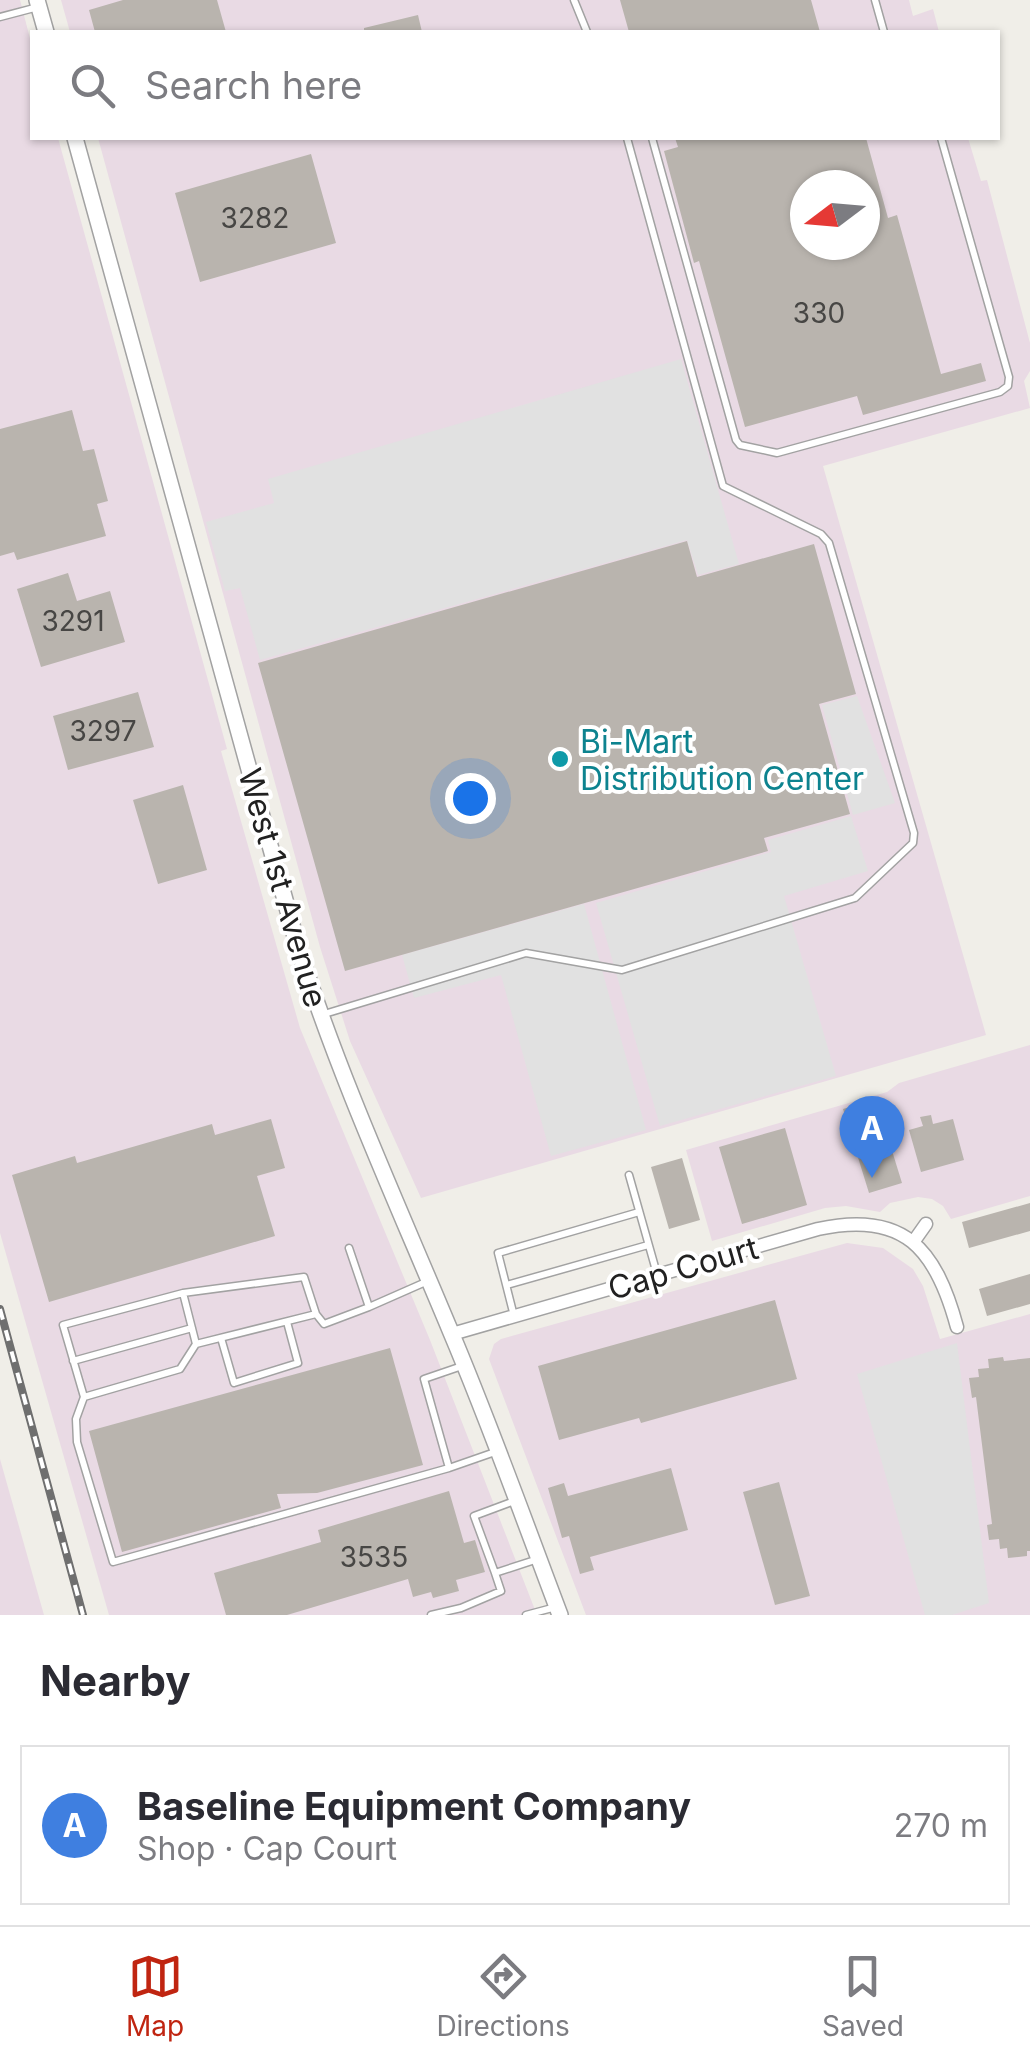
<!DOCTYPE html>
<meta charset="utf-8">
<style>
:root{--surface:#fff;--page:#f2f2f3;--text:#2b2b33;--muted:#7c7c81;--line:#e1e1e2;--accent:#c02511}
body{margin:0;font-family:Inter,sans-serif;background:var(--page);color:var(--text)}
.compass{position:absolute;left:790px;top:170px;width:90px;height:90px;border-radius:50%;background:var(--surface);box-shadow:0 2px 8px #0004;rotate:254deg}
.you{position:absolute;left:470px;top:798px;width:35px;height:35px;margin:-25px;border:8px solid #fff;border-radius:50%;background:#1a73e8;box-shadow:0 0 0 15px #1a73e833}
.badge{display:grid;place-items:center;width:65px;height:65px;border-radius:50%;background:var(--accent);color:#fff;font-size:32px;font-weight:700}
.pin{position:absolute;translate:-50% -82px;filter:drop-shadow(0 2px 5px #0008)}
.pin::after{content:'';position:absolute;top:52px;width:35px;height:30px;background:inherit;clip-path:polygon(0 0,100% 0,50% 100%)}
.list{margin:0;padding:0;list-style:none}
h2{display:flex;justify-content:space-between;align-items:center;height:130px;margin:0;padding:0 40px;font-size:42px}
h2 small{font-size:32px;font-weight:400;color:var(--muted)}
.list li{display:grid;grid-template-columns:65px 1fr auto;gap:30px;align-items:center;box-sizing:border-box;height:160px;margin:0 20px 20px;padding:0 20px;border:2px solid var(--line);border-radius:0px}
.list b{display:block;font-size:38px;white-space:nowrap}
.list p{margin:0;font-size:32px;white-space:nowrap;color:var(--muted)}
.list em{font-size:32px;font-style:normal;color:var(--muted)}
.icon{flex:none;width:55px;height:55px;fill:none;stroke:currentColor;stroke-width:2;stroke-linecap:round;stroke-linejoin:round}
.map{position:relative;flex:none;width:1030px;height:1615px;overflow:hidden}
.search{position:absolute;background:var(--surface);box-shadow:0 2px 8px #0004;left:30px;right:30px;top:30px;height:110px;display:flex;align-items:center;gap:25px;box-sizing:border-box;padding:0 35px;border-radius:0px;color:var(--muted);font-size:38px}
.sheet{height:310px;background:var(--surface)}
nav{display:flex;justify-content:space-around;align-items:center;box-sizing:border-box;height:140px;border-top:2px solid var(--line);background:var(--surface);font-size:28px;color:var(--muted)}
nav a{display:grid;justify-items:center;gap:5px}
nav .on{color:var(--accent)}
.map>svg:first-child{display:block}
</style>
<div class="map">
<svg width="1030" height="1615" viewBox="0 0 1030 1615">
<rect width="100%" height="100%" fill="#f0eee8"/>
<path fill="#e9dae4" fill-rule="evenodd" d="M0,0H20L32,46V138H58L227,749L221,751L300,1028L430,1340L537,1615H109L0,1233Z
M61,0H909L913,16L933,9L939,32H70Z
M98,138H968L981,181L987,180L1030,343V371L1024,381L1030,408L823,466L986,1035L421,1198L350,1041L320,947ZM805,185H865V245H805Z
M1030,1045V1196L951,1219L943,1206L932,1199L918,1197L890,1203L880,1212L846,1206L825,1208L712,1241L686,1150L887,1092L899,1083Z
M847,1243L883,1248L913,1269L923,1286L940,1339L1030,1314V1615H586L489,1359L494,1344L501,1339Z
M0,1459L44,1615H0Z"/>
<path fill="#e1e1e1" d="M681,359L739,564L698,575L687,540L260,660L240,588L225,591L206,522L274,503L268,479Z
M857,696L895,803L853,815L822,705Z
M851,816L868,871L784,896L836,1076L660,1126L596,903L771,852L768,840Z
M584,904L646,1130L551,1156L501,975L414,998L402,955Z
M957,1343L989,1603L952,1615H925L857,1374Z"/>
<path fill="#b9b4ae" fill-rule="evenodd" d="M123,0H217L226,32H95L89,10Z
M620,0H811L820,32H629Z
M418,15L422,32H364V28Z
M675,138H866L888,218L897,215L941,374L981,363L986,381L863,415L857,396L745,427L699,261L694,263L664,151L678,147ZM805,185H865V245H805Z
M311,154L336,243L200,282L175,193Z
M72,410L83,451L94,449L108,501L97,504L106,536L17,560L14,552L0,556V429Z
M687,541L697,577L814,544L856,694L819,704L850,814L764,838L768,851L345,971L258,663Z
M68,573L77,601L110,591L125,642L41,667L17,589Z
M138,692L154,747L68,770L53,716Z
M183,785L207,870L158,884L133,800Z
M876,1099L902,1183L869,1193L843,1109Z
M931,1115L933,1124L953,1119L964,1160L921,1172L909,1130L923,1126L920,1117Z
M271,1119L285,1168L257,1176L275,1236L49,1302L12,1175L75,1156L77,1163L212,1124L215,1135Z
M785,1128L807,1205L742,1224L719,1147Z
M682,1158L700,1220L669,1229L651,1167Z
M1030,1203V1231L969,1248L962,1222Z
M1030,1274V1304L987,1316L979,1289Z
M775,1300L797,1379L641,1423L639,1418L559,1440L538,1366Z
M390,1348L423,1465L317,1493L277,1494L281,1508L122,1552L89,1431Z
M1003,1357L1004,1361L1030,1358V1551H1027V1556L1008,1558L1007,1548L1000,1549L999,1539L989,1540L987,1525L992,1524L976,1397L972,1398L969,1378L979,1377L978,1369L989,1368L988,1359Z
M671,1468L688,1530L590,1557L594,1570L580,1574L569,1536L562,1538L548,1488L564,1483L568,1496Z
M779,1482L810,1596L775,1605L743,1492Z
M449,1491L464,1543L475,1540L485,1572L456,1580L459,1591L433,1598L431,1592L413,1597L408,1579L287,1615H226L214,1573L321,1542L318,1530Z"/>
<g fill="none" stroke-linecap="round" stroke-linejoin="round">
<defs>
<path id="service" d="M574,0L587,32
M875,0L884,32
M0,17L38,7
M652,138L736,440L740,445L777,453L1000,392L1008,386L1009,377L941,138
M321,1015L526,953L622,970L855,898L913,843L914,833L829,543L821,534L723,486L627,138
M629,1175L657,1274
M349,1248L369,1307L428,1281
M507,1285L648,1245
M183,1293L196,1344
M316,1314L304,1277L183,1293L63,1325L84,1397L180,1369L196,1344L316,1314L324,1324L369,1307
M514,1316L498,1253L639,1212
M221,1338L234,1383L298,1363L287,1322
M73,1361L192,1328
M84,1397L76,1419L77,1442L113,1562L449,1468L424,1379L462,1366
M449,1468L495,1452
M517,1500L474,1516L495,1573L538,1559
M431,1615L461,1608L501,1591L495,1573
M526,1615L556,1607"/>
<path id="minor" d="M914,1241L926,1224
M452,1334L818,1229C904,1210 936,1249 957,1327"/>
<path id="tertiary" d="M37,0L46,32
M75,138L298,947C340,1079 397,1203 450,1330C490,1424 524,1520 560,1615"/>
</defs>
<use href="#service" stroke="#a2a2a2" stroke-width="9"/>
<use href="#minor" stroke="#a2a2a2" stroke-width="15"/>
<use href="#tertiary" stroke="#a2a2a2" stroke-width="18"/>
<use href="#service" stroke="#fff" stroke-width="6"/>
<use href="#minor" stroke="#fff" stroke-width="12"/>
<use href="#tertiary" stroke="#fff" stroke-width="15"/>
<defs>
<path id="rail" d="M0,1309L83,1615"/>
</defs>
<use href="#rail" stroke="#6f6f6f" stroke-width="8"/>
<use href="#rail" stroke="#fff" stroke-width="4" stroke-dasharray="11" stroke-linecap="butt"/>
</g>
<circle fill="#0f9aa8" stroke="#fff" stroke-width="4" cx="560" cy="759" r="10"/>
<g text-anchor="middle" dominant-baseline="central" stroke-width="8" stroke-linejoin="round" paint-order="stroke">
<g font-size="28" fill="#474644">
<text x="255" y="218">3282</text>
<text x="819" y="313">330</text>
<text x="73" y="621">3291</text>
<text x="103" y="731">3297</text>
<text x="374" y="1557">3535</text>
</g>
<g font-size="32" fill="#0d838f" stroke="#fff" text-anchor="start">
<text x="580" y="741">Bi-Mart<tspan x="580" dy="37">Distribution Center</tspan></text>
</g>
<g font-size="32" fill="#212121" stroke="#fff">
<text transform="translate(283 888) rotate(74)">West 1st Avenue</text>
<text transform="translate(683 1268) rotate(-16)">Cap Court</text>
</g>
</g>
</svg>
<svg class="compass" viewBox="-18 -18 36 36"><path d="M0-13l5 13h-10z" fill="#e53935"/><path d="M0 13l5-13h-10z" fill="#7c7c81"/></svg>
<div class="you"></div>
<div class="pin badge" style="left:872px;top:1178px;background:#3f7fe0">A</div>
<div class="search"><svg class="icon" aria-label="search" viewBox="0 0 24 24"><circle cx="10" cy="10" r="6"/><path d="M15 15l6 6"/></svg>Search here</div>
</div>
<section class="sheet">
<h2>Nearby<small></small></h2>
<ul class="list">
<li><span class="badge" style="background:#3f7fe0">A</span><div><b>Baseline Equipment Company</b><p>Shop · Cap Court</p></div><em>270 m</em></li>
</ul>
</section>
<nav>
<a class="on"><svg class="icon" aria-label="map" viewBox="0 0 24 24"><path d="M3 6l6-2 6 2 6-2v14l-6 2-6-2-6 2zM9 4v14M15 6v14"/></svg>Map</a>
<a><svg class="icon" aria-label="directions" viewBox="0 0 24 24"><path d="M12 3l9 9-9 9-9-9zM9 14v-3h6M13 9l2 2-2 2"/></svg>Directions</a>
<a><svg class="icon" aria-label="saved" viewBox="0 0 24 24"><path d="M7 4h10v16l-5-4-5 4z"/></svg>Saved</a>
</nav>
